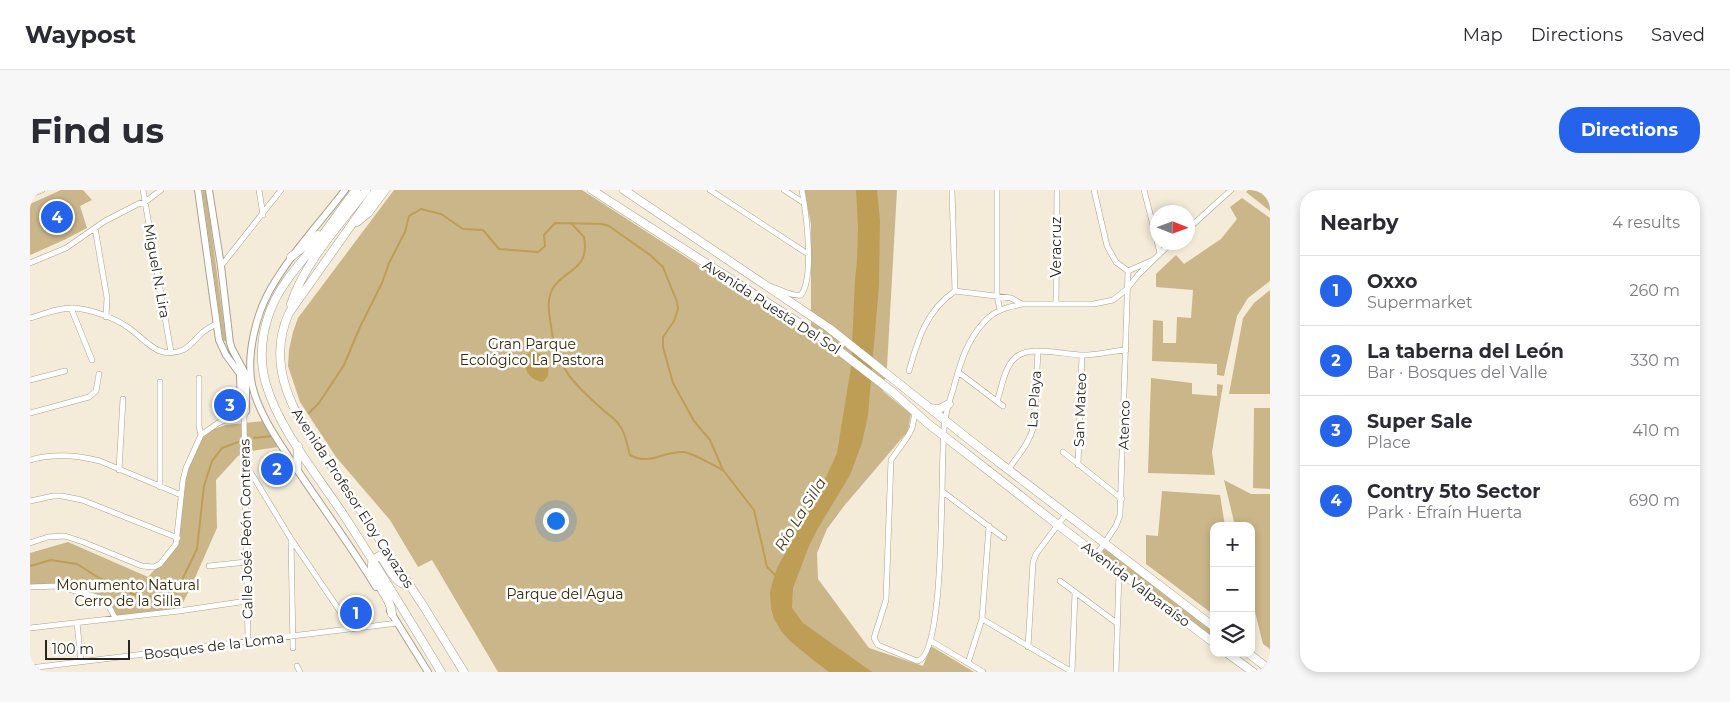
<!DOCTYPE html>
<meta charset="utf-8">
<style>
:root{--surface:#fff;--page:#f7f7f7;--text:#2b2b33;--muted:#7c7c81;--line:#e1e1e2;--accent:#2563eb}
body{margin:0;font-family:Montserrat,sans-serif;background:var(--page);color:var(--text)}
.controls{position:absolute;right:15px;bottom:15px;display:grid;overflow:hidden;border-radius:10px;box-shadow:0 2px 8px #0003}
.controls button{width:45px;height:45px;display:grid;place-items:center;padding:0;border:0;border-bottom:1px solid var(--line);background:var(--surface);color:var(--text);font:25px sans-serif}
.compass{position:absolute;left:1120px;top:15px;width:45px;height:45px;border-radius:50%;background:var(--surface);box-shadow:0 2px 8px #0003;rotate:91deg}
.scale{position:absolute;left:15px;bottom:12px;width:85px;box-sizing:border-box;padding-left:5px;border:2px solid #28251e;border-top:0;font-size:14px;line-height:18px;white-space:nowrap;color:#28251e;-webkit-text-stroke:4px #fff;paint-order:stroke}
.you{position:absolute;left:525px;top:330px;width:18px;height:18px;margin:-12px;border:4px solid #fff;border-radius:50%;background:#1a73e8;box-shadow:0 0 0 8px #1a73e833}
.badge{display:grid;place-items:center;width:32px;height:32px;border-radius:50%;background:var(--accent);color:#fff;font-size:16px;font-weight:700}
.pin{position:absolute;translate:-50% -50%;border:2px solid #fff;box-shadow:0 1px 5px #0006}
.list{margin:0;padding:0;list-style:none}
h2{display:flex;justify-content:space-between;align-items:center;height:65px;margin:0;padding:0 20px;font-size:21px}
h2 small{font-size:16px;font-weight:400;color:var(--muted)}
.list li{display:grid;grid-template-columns:32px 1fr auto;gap:15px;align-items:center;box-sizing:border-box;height:70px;padding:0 20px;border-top:1px solid var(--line)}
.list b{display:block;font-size:19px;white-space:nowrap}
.list p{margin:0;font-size:16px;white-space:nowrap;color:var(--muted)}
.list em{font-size:16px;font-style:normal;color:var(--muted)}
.icon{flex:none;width:28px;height:28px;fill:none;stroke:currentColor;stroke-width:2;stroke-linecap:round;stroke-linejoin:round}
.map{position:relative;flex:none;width:1240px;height:482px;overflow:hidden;border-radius:20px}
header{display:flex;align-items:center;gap:30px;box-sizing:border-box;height:70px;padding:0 25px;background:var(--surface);border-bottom:1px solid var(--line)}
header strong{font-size:24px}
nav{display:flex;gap:28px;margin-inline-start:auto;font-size:18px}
.intro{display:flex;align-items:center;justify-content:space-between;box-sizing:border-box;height:120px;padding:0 30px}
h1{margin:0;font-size:35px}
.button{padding:12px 22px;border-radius:20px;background:var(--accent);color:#fff;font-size:18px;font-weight:700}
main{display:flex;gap:30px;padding:0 30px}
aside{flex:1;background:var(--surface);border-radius:20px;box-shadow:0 2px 8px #0003}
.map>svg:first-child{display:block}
</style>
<header>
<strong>Waypost</strong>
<nav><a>Map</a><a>Directions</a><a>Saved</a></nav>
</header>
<div class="intro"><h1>Find us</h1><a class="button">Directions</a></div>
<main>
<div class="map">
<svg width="1240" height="482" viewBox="0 0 1240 482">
<rect width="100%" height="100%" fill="#f4ebd9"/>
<path fill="#cbb68a" d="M31,0H53L62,10L50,16L57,38L34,50L0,65V14Z
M172,0H176L196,151H193Z
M364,0H552L781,148V34L774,0H867L857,177L853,201L881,224L878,241L814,316L797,339L787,363L788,389L839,458L893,476L901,456L944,482H468L402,370L388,377L360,330L306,267L270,212L258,176L259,160L263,142L268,128Z
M1218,0H1240V21L1216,2Z
M1212,8L1240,28V91L1218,108L1207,126L1194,186L1187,185V174L1122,171L1123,130L1133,131V153H1146L1147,127L1161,128L1163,100L1126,97V84L1146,65L1154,74L1191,49L1207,29L1200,17Z
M1240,100V204H1199L1213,128L1224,113Z
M1121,188L1162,193V204L1187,206V194L1193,195L1182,262L1185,285L1118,283Z
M1224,218H1240V299L1223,298Z
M234,231L249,257L221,261L208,266L186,290L187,338L160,399L149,420L86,428L75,410L34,394L0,395V363L38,352L118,387L148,353L153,306L157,279L173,246L186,238L196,235Z
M1194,290L1221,304H1240V459L1233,454L1221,406V336H1205Z
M1132,301L1190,305L1195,336H1184V425L1116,374V345L1128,346Z
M1077,358L1184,438V450L1072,364L1073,360Z"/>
<path fill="#be9d55" d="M826,0H847L850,30L849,95L838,225L832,253L820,285L787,340L779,356L763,398L762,418L773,433L842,482H799L783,470L759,450L752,442L744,429L741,418L740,403L742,394L747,378L791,298L807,263L821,177L825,90L827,71L828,36Z
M501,162L517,165L519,170L518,186L513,192C499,190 494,180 494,166Z"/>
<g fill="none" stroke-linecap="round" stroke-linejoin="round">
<path stroke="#be9d55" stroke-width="2" d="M541,33L554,47C561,84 528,79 520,105C516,116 521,132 522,143C527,178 546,196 571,218C577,224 586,229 590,236C596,244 597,256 600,265C620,276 633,261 653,262C664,263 682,275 693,280
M279,223L289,213L314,175L330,137L352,93L359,73L375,42L379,26L391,19L411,24L433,39L453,40L469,59L508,62L515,56L514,45L525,33L572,34L579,36L620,65L633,77L647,112L648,119L644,131L633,147V157L643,193L664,231L680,250L693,280L724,320L737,377L746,386
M224,248L242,246
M0,376L21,370L47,374L69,388L97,402L116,408L138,404L151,392L167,359L174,296L182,271L192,258L211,251"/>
<defs>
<path id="minor" d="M113,0L141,162
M229,0L233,25
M680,0L778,64
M754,0L774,13
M922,0L925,101
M967,0V106L970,120
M1064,0L1077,56L1086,72L1098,81
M1114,0L1130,63
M0,5L12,0
M65,38L77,108L76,127
M1158,39L1201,0
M0,73L36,58L75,31L108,14L115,12L131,0
M191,76L251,0
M738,96C749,98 761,107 771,105C785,86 776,22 772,0
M925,101L981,108L992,114H1064L1083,110L1097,99L1108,85L1142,52
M1026,114L1027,0
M41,118L62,170
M0,128C14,124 30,117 45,118C63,120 85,128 99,138C117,151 128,170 153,160C161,156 167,147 173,142C177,139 182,136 186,134
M879,181C888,149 896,121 925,101
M928,182L973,216
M169,188V236L171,245
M0,190L35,181
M967,211C972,197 974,178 985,168C999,154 1034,165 1053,165C1067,165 1082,161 1096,160
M216,221L214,227L218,451
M0,223L59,207L66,201L69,184
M885,223L882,238L878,246L861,270L856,410L844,448L848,455L887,471C918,466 909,261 915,229C917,219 920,209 923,200C930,174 936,151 955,131C965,120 978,117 992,114
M1033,262L1092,309
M0,270C24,263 47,265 70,271L151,305
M1048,275L1052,165
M216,277L218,278L261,349L322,439
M89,280L93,209
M978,280C988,265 1000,253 1004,235L1008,161
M130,297V192
M913,302L974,348
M0,311L23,306H32L52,310L148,348
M261,349L263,458
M0,353L18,347L35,346L53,352L112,376L124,377L130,374L146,354L153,290L156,278L171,245L188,233L215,222
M1067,364L1086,336L1090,325L1098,81L1123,70
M179,376L216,372
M1030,391L1088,434
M0,397L28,396L70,408L78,414L85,428
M952,429L1042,482
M47,433L51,472
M0,438L149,421L217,411
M901,451L953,482
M998,457L1003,372L1006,364L1036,324
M938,473L952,429L959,336
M267,476L270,482
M0,478L368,433
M1042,482L1045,403
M1086,482L1089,381"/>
<path id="tertiary" d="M168,0L189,150L196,165L210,184L211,223
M179,0L191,76L200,153L202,159L216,185V221
M315,0C290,33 261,63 240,100C226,125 216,165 222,195C229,225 249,252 266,278C292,317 321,356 346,397
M360,421L398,482"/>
<path id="secondary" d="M326,0C312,18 299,37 285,55C268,76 248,97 239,124C231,147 229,170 236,194C249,239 287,285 313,324C347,376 379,429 411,482
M346,0L259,123C244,156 250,191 266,222L394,417L434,482
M562,0L794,149L864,203L896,232L1028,335L1184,453
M594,0L799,138L941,251L1184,437
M327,32L338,23L355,0
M261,67L288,45
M261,114C275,71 310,35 336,0
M900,218L909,219L919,214
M267,279L268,256
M362,424C361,404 336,388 343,370L349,366L352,368C360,380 365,394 380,396
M1197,463L1223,482
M1218,463L1240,480"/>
</defs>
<use href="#minor" stroke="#a9a190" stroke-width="6"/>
<use href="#tertiary" stroke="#a9a190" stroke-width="8"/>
<use href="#secondary" stroke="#a9a190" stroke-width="9"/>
<use href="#minor" stroke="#fff" stroke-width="5"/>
<use href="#tertiary" stroke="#fff" stroke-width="6"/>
<use href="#secondary" stroke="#fff" stroke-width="8"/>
</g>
<g text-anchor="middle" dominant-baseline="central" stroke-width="5" stroke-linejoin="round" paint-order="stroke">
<g font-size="14" fill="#28251e" stroke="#fff">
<text transform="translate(1026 57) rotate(-90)">Veracruz</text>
<text transform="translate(127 81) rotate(80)">Miguel N. Lira</text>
<text transform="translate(742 117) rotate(33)">Avenida Puesta Del Sol</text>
<text transform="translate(1004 209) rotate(-86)">La Playa</text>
<text transform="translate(1050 220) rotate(-88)">San Mateo</text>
<text transform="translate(1094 235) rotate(-88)">Atenco</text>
<text transform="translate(323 308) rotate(57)">Avenida Profesor Eloy Cavazos</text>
<text transform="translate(216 339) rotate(-91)">Calle José Peón Contreras</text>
<text transform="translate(1106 394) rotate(37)">Avenida Valparaíso</text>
<text transform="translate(184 456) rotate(-7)">Bosques de la Loma</text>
</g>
<g font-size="14" fill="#362807" stroke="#fff">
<text x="502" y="154">Gran Parque<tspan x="502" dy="16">Ecológico La Pastora</tspan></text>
<text x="98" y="395">Monumento Natural<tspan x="98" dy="16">Cerro de la Silla</tspan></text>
<text x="535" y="404">Parque del Agua</text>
</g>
<g font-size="15" font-style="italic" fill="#483a1a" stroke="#fff">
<text transform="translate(770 324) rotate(-58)">Río La Silla</text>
</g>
</g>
</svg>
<div class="controls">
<button>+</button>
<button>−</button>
<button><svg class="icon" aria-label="layers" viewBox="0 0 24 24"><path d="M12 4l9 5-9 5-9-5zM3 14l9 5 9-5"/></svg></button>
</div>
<svg class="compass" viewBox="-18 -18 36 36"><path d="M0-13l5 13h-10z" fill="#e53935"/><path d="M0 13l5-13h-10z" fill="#7c7c81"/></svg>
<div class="scale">100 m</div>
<div class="you"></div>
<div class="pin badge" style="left:326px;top:423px">1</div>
<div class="pin badge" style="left:247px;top:279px">2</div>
<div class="pin badge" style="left:200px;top:215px">3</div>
<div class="pin badge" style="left:27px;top:27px">4</div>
</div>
<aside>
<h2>Nearby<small>4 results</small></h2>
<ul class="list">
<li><span class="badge">1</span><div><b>Oxxo</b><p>Supermarket</p></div><em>260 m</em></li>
<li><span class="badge">2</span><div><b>La taberna del León</b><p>Bar · Bosques del Valle</p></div><em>330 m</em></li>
<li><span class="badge">3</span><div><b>Super Sale</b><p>Place</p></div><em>410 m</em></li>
<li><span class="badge">4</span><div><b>Contry 5to Sector</b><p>Park · Efraín Huerta</p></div><em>690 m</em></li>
</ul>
</aside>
</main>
